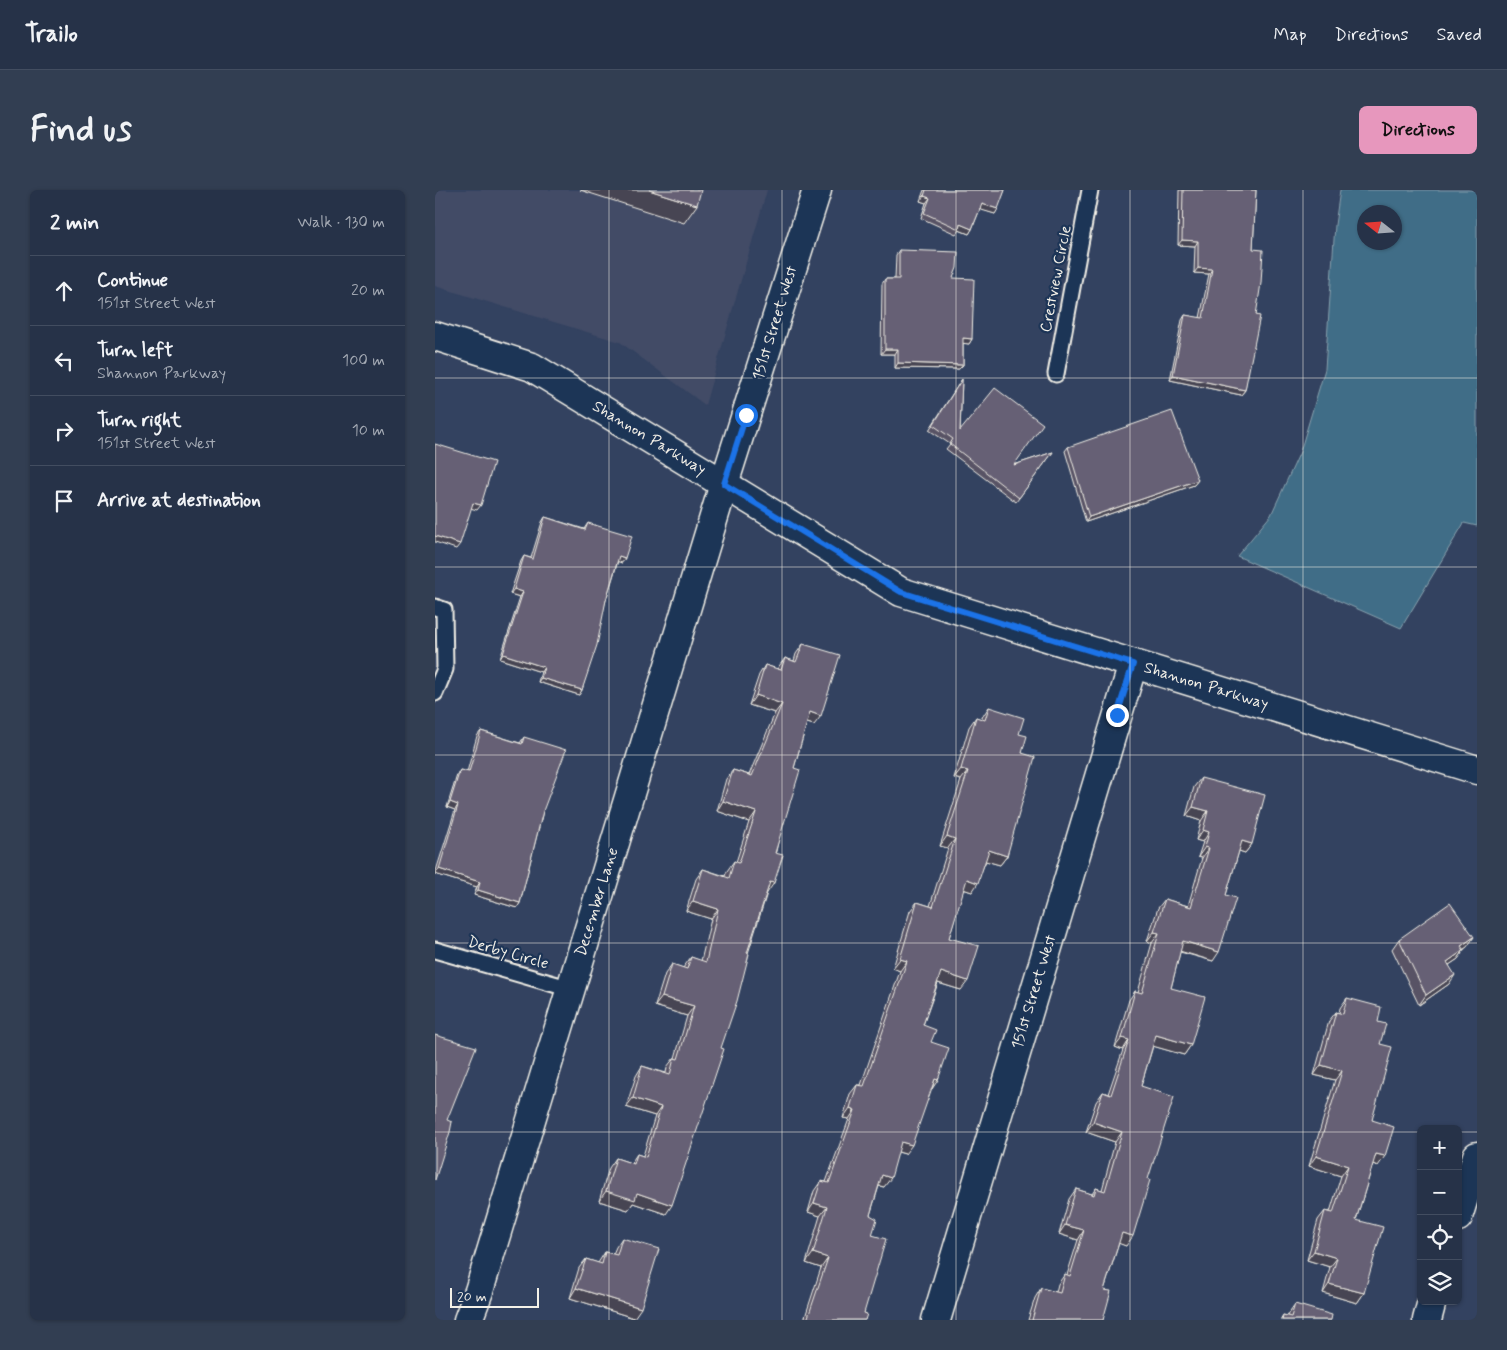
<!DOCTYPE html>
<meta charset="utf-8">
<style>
:root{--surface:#263248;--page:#323e52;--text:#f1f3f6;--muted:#a4aab4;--line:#424d60;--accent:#e797bd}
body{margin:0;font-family:Mynerve,sans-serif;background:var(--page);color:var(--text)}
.controls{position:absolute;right:15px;bottom:15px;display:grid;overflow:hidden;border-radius:8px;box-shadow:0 1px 4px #0004}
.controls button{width:45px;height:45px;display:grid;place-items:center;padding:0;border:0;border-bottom:1px solid var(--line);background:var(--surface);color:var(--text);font:25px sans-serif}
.compass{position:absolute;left:922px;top:15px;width:45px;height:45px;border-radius:50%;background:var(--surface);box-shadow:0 1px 4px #0004;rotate:287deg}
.scale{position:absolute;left:15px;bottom:12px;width:89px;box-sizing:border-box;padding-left:5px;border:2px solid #f4f1e8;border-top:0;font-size:14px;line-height:18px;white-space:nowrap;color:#f4f1e8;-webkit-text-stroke:4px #1d3557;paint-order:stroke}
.stop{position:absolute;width:15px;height:15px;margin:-11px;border:4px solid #1a73e8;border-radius:50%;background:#fff}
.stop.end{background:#1a73e8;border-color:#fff;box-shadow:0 1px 5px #0008}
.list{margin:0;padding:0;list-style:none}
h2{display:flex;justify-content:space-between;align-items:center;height:65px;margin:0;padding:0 20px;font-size:21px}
h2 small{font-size:16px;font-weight:400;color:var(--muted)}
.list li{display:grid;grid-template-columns:32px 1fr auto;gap:15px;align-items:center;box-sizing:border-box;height:70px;padding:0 20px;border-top:1px solid var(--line)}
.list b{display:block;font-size:19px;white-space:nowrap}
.list p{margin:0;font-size:16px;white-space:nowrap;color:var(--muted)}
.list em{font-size:16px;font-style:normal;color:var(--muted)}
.icon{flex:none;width:28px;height:28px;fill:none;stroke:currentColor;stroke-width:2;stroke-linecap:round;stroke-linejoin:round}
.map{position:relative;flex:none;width:1042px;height:1130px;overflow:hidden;border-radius:8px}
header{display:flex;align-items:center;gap:30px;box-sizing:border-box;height:70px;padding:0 25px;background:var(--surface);border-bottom:1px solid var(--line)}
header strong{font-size:24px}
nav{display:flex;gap:28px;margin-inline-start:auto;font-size:18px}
.intro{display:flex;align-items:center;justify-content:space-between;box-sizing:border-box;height:120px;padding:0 30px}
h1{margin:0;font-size:35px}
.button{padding:12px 22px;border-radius:8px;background:var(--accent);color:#111;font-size:18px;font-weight:700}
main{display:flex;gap:30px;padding:0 30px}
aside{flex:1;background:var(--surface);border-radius:8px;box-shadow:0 1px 4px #0004}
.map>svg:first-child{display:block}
</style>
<header>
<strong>Trailo</strong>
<nav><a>Map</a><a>Directions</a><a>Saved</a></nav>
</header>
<div class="intro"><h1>Find us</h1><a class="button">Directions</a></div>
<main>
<aside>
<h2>2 min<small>Walk · 130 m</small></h2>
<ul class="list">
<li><svg class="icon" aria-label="ahead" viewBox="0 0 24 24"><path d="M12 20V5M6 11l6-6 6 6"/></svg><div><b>Continue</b><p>151st Street West</p></div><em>20 m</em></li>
<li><svg class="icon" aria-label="left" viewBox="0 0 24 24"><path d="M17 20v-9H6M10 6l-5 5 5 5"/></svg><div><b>Turn left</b><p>Shannon Parkway</p></div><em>100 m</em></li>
<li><svg class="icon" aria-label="right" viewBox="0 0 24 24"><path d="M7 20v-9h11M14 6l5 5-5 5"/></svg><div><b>Turn right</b><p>151st Street West</p></div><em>10 m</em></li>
<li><svg class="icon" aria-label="arrive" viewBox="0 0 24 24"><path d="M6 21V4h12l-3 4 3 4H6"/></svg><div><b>Arrive at destination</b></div></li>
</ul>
</aside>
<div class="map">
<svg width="1042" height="1130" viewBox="0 0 1042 1130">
<rect width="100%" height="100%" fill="#334260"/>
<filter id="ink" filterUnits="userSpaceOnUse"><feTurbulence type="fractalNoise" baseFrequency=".02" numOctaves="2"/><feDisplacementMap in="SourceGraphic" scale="10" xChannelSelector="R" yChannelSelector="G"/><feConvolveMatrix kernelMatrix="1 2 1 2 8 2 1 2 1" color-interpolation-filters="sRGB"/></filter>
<g filter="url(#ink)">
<path fill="#424b66" d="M0,0H332L270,215L185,152L0,96Z"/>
<path fill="#416d87" stroke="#89a2ae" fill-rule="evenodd" d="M905,0H1042V336L1029,333L966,438L802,366L836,325L865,262L890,179L900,35ZM929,22H959V52H929Z"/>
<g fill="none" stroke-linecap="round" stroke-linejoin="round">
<defs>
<path id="lane" d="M621,184L655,0
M0,417L9,420L10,479L0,503
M0,760L136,799"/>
<path id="street" d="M1023,1027L1042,966
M33,1130L44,1101L289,294L382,0
M501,1130L698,474
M992,1130L997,1111"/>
<path id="secondary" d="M0,146L97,177L466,402L1042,580"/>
</defs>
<use href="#lane" stroke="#f4f1e8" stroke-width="19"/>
<use href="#street" stroke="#f4f1e8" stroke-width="31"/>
<use href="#secondary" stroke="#f4f1e8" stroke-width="31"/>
<use href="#lane" stroke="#1d3557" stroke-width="15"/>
<use href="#street" stroke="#1d3557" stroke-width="28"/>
<use href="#secondary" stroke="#1d3557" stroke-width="28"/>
</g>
<path fill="#585365" stroke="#f4f1e8" d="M489,0H570L560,24L545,19L537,39L534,44L524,40L521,44L486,28L491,13L485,11Z
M744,0H821L818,59L821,125L810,200L806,205L735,190L747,130L750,125L765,128L774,84L759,83L760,56L743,55Z
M464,60L518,88L537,149L534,154L528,153V175L524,179L460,178V164H446L447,94L450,89H460L461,65Z
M527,189L525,241L579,275L618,262L581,312L511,259L515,254L494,240Z
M633,257L763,290L759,295L651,332L630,261Z
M110,327L149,339L153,333L190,368L187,373L183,371L171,410L147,500L144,505L103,492L106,482L65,469L85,407L75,404L86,371L89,366L96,368L107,332Z
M368,454L379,535L372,533L359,578L332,703L231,1024L198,1013L193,1020L164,1011L174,978L181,968L196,973L202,964L208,966L220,926L191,917L201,886L207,876L231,883L232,877L239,868H240L252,826L220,816L230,784L237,774L248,778L256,767L266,771L276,729L251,721L261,689L268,679L290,686L292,681L299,671L301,672L314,632L282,621L291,589L298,580L314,585L340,523L314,515L324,485L330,475L342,479L350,468L359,471L361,464Z
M554,517L584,544L587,563L572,666L565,675L551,671L537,702L528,699L514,748L526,800L503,793L488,835L496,852V899L470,964L463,962L449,997L444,996L435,1025L437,1045L429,1123L430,1130H369L386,1078L371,1073L385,1026L373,1022L379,1001L386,991L391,992L414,929L408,928L415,904L422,895H426L465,781L458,778L475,721L482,712L495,716L513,658L505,656L526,590L519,588L534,537L541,527L546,529Z
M46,541L85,553L89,547L108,621L85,713L82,718L39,705L42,697L0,684L20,620L12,617L22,585L25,580L32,582L42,546Z
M766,588L817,654L810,663L804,661L791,705L778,771L745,762L736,798L756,855L749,865L718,856L706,896L691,1056L684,1053L669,1100L668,1130H593L600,1108L606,1098L621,1102L623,1094L630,1084L632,1085L643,1050L624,1044L634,1009L641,999L657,1004L661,998L667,1000L680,952L651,942L661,912L668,902L673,904L688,860L680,857L694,810L700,801L703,802L717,753L712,751L723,718L730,709L753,716L767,668L763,667L768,652L761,650L766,631L751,626L759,597Z
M964,749L1032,757L1029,759V760L1023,769L1014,775V794L984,815L957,759Z
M912,808L943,832L945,854L937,930L943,976L938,974L921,1030L929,1103L922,1113L888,1103L895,1077L872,1070L883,1030L890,1021L895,1022L906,986L874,976L900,890L879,885L894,831L901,822L904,823L905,818Z
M187,1048L199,1128L135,1108L144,1078L151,1069L163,1073L170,1062L178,1064L181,1057Z
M860,1114L896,1130H845L848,1125L852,1126L853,1124Z"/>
<path fill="#474452" stroke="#f4f1e8" d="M145,0H214L262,15L249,33Z
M489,6L495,8L491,13L485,11Z
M547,14L563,19L560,24L543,19Z
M525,34L537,39L534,44L524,40Z
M747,50L763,51L760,56L743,55Z
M763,78L777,79L774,84L759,83Z
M528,148L537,149L534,154L525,153Z
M450,159H463L460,164H446Z
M463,173L528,175L524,179L460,178Z
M738,185L810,200L806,205L735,190Z
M763,290L759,295L651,332L654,327Z
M38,313L46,315L42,320L35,318Z
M0,346L25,354L21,359L0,352Z
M184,366L190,368L187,373L181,371Z
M79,399L88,402L85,407L75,404Z
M68,464L109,477L106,482L65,469Z
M106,488L147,500L144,505L103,492Z
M321,505L347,514L340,523L314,515Z
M375,522L386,526L379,535L369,532Z
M526,579L533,581L526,590L519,588Z
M288,611L321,622L314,632L282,621Z
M15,612L23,615L20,620L12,617Z
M758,617L773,621L766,631L751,626Z
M768,640L774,642L768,652L761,650Z
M512,646L520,649L513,658L505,656Z
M807,651L817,654L810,663L801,660Z
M770,657L774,658L767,668L763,667Z
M554,660L572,666L565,675L547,670Z
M4,679L45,692L42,697L0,684Z
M532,689L543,693L537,702L525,698Z
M335,692L339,693L332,703L328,702Z
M43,700L85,713L82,718L39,705Z
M258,711L283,719L276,729L251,721Z
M719,742L724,743L717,753L712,751Z
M1039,747L1032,757L1020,765L1026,756Z
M748,751L784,762L778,771L741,760Z
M1029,760L1023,769L1005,781L1012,772Z
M465,769L472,771L465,781L458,778Z
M506,782L533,791L526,800L500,792Z
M1020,785L1014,794L984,815L991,805Z
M227,807L259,816L252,826L220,816Z
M721,845L756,855L749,865L714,855Z
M687,848L694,850L688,860L680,857Z
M886,875L907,881L900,890L879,885Z
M500,889L503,890L497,899Z
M198,908L226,917L220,926L191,917Z
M415,918L420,920L414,929L408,928Z
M658,932L687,942L680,952L651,942Z
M466,952L477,955L470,964L460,961Z
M941,964L950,966L943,976L935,973Z
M881,966L913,976L906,986L874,976Z
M447,985L456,988L449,997L441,995Z
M171,1001L202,1003L237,1015L231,1024L198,1013L193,1020L164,1011Z
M379,1013L392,1017L385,1026L373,1022Z
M630,1035L649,1040L643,1050L624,1044Z
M687,1043L698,1046L691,1056L680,1052Z
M879,1061L902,1068L895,1077L872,1070Z
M378,1063L393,1068L386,1078L371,1073Z
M894,1094L929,1103L922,1113L888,1103Z
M141,1098L206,1118L199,1128L135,1108Z"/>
<path fill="#666175" stroke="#f4f1e8" d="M214,0H266L262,15Z
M491,0H570L563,19L547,14L537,39L525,34L524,39L489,23L495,8L489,6Z
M748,0H821L818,59L828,60L826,93L821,125L825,126L810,200L738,185L750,125L768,128L777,79L763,78V51L747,50Z
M464,60L523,62L522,78L518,88L539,89L537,149L528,148V175L463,173V159H450V89H464Z
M527,189L525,241L560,198L608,234L579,275L618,262L584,308L515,254L518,249L498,235Z
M737,221L763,290L654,327L633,257Z
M0,254L59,272L46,315L38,313L25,354L0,346Z
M110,327L150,340L153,333L197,346L190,368L184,366L171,410L162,455L147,500L106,488L109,477L68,464L88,402L79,399L89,366L98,369Z
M368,454L405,465L386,526L375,522L359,578L365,580L340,663L348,665L339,693L335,692L312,763L314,764L302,811L286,858L289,859L237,1015L202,1003L200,1010L171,1001L181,968L199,974L202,964L211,967L226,917L198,908L207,876L235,885L239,868L243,869L259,816L227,807L237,774L252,779L256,767L271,772L283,719L258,711L268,679L294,688L299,671L304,673L321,622L288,611L298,580L317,586L347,514L321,505L330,475L346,480L350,468L361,472Z
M554,517L589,528L584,544L592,546L587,563L600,567L572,666L554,660L543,693L532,689L514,748L544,756L533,791L506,782L488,835L501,840L496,852L514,858L503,890L500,889L477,955L466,952L456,988L447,985L435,1025L442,1029L437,1045L451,1049L429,1123L432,1124L430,1130H372L393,1068L378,1063L392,1017L379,1013L386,991L394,993L420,920L415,918L422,895L429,896L472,771L465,769L482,712L498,717L520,649L512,646L533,581L526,579L541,527L550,530Z
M46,541L87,554L89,547L131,560L108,621L85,713L43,700L45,692L4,679L23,615L15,612L25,580L34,582Z
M766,588L830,605L817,654L807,651L791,705L801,708L784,762L748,751L736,798L770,807L756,855L721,845L706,896L739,907L713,989L715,990L698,1046L687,1043L669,1100L676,1101L668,1130H597L606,1098L625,1103L630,1084L635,1086L649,1040L630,1035L641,999L659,1005L661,998L670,1001L687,942L658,932L668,902L676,905L694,850L687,848L700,801L707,803L724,743L719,742L730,709L756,717L774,658L770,657L774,642L768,640L773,621L758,617Z
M1015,713L1039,747L1026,756L1029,760L1012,772L1020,785L991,805L964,749Z
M912,808L946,817L943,832L951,834L945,854L957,857L937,930L959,937L950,966L941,964L921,1030L948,1037L929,1103L894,1094L902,1068L879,1061L890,1021L898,1023L913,976L881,966L907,881L886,875L901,822L908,824Z
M0,845L41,857L12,930L17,932L15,942L0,990Z
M187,1048L224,1059L206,1118L141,1098L151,1069L167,1074L170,1062L182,1065Z
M860,1114L897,1125L896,1130H847L848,1125L856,1127Z"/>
</g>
<g fill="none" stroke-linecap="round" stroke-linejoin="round" filter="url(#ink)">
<path stroke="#1a73e8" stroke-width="6" d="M311,225L289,294L466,402L698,474L682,525"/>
</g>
<path fill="none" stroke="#f4f1e8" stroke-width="1" stroke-opacity="0.55" d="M174,0V1130M347,0V1130M521,0V1130M695,0V1130M868,0V1130M0,188H1042M0,377H1042M0,565H1042M0,753H1042M0,942H986M1023,942H1042"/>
<g text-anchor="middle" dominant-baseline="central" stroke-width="4.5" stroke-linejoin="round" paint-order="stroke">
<g font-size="16" fill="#f4f1e8" stroke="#1d3557">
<text transform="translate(621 89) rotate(-79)">Crestview Circle</text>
<text transform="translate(340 133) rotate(-73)">151st Street West</text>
<text transform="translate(214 248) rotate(31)">Shannon Parkway</text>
<text transform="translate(771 496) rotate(17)">Shannon Parkway</text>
<text transform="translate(162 712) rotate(-73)">December Lane</text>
<text transform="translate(73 763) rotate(16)">Derby Circle</text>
<text transform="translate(599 802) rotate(-73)">151st Street West</text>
</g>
</g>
</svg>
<div class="controls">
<button>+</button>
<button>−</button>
<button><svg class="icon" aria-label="locate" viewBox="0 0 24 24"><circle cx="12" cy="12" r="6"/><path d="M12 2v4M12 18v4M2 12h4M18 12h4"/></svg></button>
<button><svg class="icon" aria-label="layers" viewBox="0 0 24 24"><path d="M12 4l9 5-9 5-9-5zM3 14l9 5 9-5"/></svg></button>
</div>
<svg class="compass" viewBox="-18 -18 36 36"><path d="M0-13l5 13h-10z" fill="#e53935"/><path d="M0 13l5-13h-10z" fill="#a4aab4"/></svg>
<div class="scale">20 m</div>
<div class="stop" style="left:311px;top:225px"></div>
<div class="stop end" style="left:682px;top:525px"></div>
</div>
</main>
